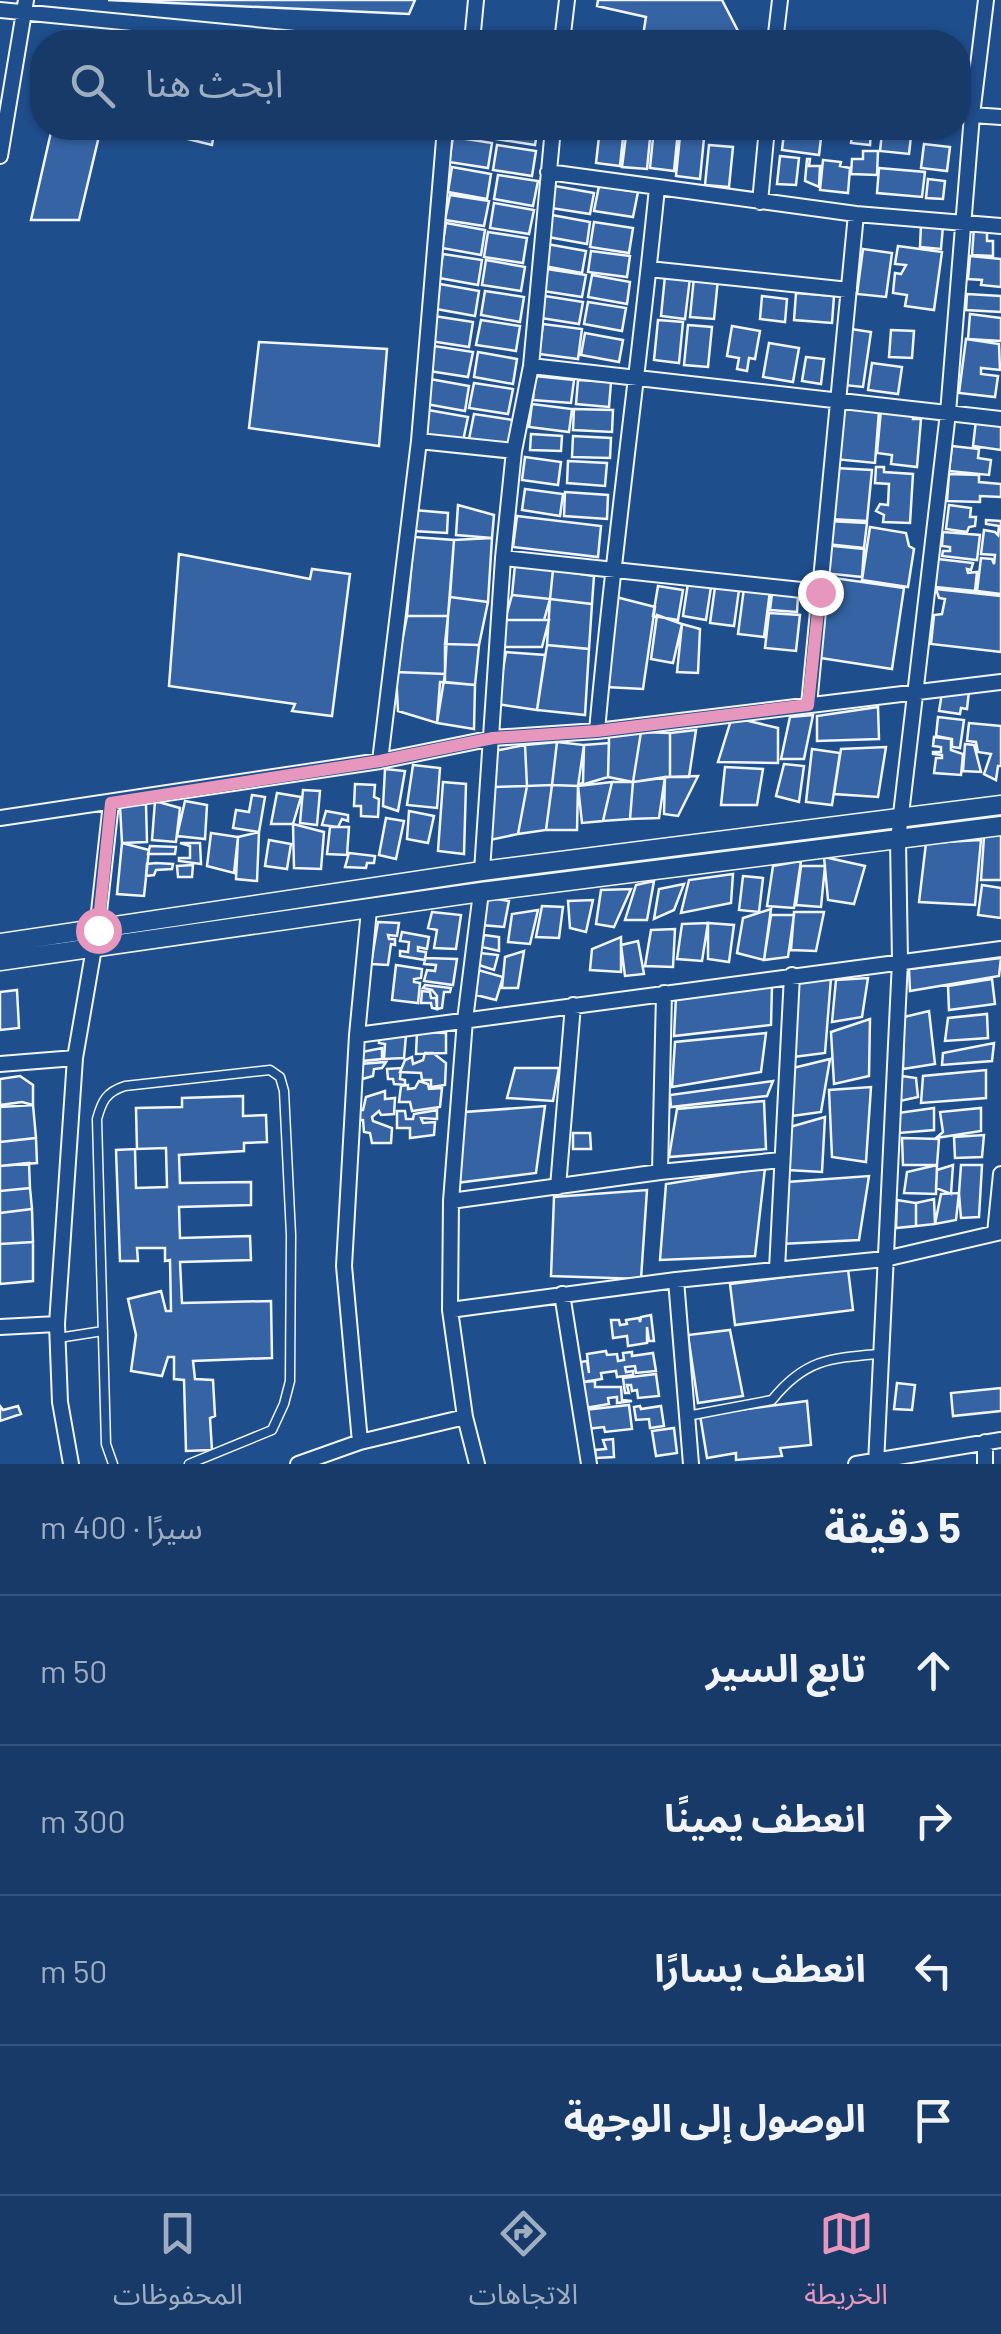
<!DOCTYPE html>
<html lang="ar">
<meta charset="utf-8">
<style>
:root{--surface:#173a69;--page:#20416f;--text:#f1f3f6;--muted:#9eadc0;--line:#36547d;--accent:#e797bd}
body{margin:0;font-family:Barlow,"Noto Sans Arabic",sans-serif;background:var(--page);color:var(--text);direction:rtl}
.stop{position:absolute;width:30px;height:30px;margin:-22px;border:8px solid #e797bd;border-radius:50%;background:#fff}
.stop.end{background:#e797bd;border-color:#fff;box-shadow:0 2px 10px #0008}
.list{margin:0;padding:0;list-style:none}
h2{display:flex;justify-content:space-between;align-items:center;height:130px;margin:0;padding:0 40px;font-size:42px}
h2 small{font-size:32px;font-weight:400;color:var(--muted)}
.list li{display:grid;grid-template-columns:65px 1fr auto;gap:30px;align-items:center;box-sizing:border-box;height:150px;padding:0 40px;border-top:2px solid var(--line)}
.list b{display:block;font-size:38px;white-space:nowrap}
.list em{font-size:32px;font-style:normal;color:var(--muted)}
.icon{flex:none;width:55px;height:55px;fill:none;stroke:currentColor;stroke-width:2;stroke-linecap:round;stroke-linejoin:round}
.map{position:relative;flex:none;width:1001px;height:1464px;overflow:hidden;direction:ltr}
.search{position:absolute;background:var(--surface);box-shadow:0 2px 8px #0004;left:30px;right:30px;top:30px;height:110px;display:flex;align-items:center;gap:25px;box-sizing:border-box;padding:0 35px;border-radius:40px;color:var(--muted);font-size:38px}
.sheet{height:730px;background:var(--surface)}
nav{display:flex;justify-content:space-around;align-items:center;box-sizing:border-box;height:140px;border-top:2px solid var(--line);background:var(--surface);font-size:28px;color:var(--muted)}
nav a{display:grid;justify-items:center;gap:5px}
nav .on{color:var(--accent)}
.map>svg:first-child{display:block}
</style>
<div class="map">
<svg width="1001" height="1464" viewBox="0 0 1001 1464">
<rect width="100%" height="100%" fill="#1f4e8c"/>
<path fill="#3563a3" stroke="#f2f6ff" stroke-width="2.5" d="M108,0H415L409,14Z
M598,0H722L738,31L716,42H642L646,17L597,6Z
M143,128H215L212,145Z
M452,128H492L490,137L451,130Z
M498,128H538L535,145L496,139Z
M600,128H624L620,166L596,163Z
M627,128H651L647,169L622,167Z
M654,128L678,131L674,171L650,168Z
M713,128H738L737,138L712,135Z
M853,128H912L909,154L880,151L882,133L871,132L870,145L851,143Z
M51,132L99,136L79,220H31Z
M784,133L821,138L819,155L782,150Z
M680,136L704,138L700,179L676,176Z
M453,137L492,143L488,168L449,162Z
M924,144L950,147L947,171L921,168Z
M497,145L536,151L532,176L493,170Z
M709,145L733,147L729,187L705,185Z
M863,151H878L877,175L851,174L852,159H863Z
M780,156L799,158L796,185L777,184Z
M807,159H810L809,166H820L819,187L805,181Z
M823,160L841,162L840,166L850,168L848,193L820,190Z
M452,167L491,174L487,199L448,192Z
M879,168L925,172L922,197L877,193Z
M498,175L538,181L533,206L494,199Z
M928,179L945,181L943,199L926,198Z
M555,186L594,193L590,214L551,208Z
M599,186L638,192L633,217L594,211Z
M450,195L489,201L484,226L445,220Z
M494,203L534,210L529,234L490,228Z
M552,215L590,222L587,244L548,237Z
M594,222L633,228L629,253L590,247Z
M446,223L485,230L481,255L442,248Z
M921,224L943,226L941,249L920,247Z
M974,227L987,228V241H993V256L972,255Z
M488,232L527,238L523,263L484,257Z
M547,244L586,251L582,273L544,266Z
M898,246L942,252L934,310L905,306L907,295L893,293L895,273L901,274L906,265L895,264Z
M863,249L892,253L886,297L857,294Z
M591,251L630,256L627,277L588,272Z
M443,254L482,260L478,285L439,278Z
M970,256L1001,259V287L981,285L982,280L968,279Z
M486,260L525,267L521,291L482,285Z
M547,269L586,275L582,297L543,291Z
M592,275L630,282L627,304L588,297Z
M665,276L690,278L685,319L661,316Z
M694,277L718,279L714,319L690,317Z
M440,284L479,291L475,316L436,309Z
M485,291L524,297L520,322L481,315Z
M796,293L834,296L832,323L794,320Z
M967,294L1001,296V312L966,310Z
M545,296L583,302L579,324L541,318Z
M762,296L787,299L785,322L760,319Z
M588,302L626,308L622,331L584,324Z
M970,314L1001,318V341L968,339Z
M434,316L473,322L469,347L430,341Z
M481,320L520,326L516,351L476,345Z
M658,320L683,322L679,363L654,360Z
M543,324L582,329L578,359L539,354Z
M688,325L712,327L708,367L684,365Z
M732,326L760,331L755,359L749,358L747,371L737,369L739,358L727,356Z
M851,329L871,332L863,387L844,385Z
M891,330L914,331L912,358L889,357Z
M585,333L623,340L619,362L581,355Z
M966,339L999,344L1000,370L981,368V374L998,376L995,397L959,393Z
M259,342L387,349L379,446L249,428Z
M769,343L799,348L793,382L763,377Z
M434,346L473,352L468,377L429,371Z
M478,352L517,359L513,384L474,377Z
M806,357L824,359L821,384L802,381Z
M872,363L902,367L898,394L868,390Z
M535,376L574,380L571,403L533,400Z
M430,379L469,386L465,411L426,404Z
M578,380L611,382L609,407L576,404Z
M474,383L513,389L508,414L469,408Z
M839,402L879,411L875,463L834,459Z
M532,404L572,409L569,432L529,427Z
M574,409L613,410L612,432L573,430Z
M428,410L468,417L463,441L424,435Z
M881,410L913,413V419H921L917,467L891,464L892,455L877,453Z
M474,414L513,420L509,445L469,439Z
M976,420L1001,424V450L973,446Z
M531,434L562,436L561,451L530,450Z
M573,436L611,438L610,458L572,457Z
M952,446L979,449L978,458L991,460L989,475L949,471Z
M525,457L561,462L558,485L522,480Z
M568,461L607,463L605,486L567,483Z
M876,467H884V472L913,474L910,523L883,522L884,515L876,511L880,504L888,505L889,484L875,483Z
M835,468L872,470L867,521L829,519Z
M949,474L979,475V482L1001,484V497L980,496V502L947,501Z
M525,489L563,494L560,516L522,510Z
M565,492L608,495L607,519L564,516Z
M458,505L494,515L492,538L456,535Z
M949,505L971,508L970,517H976L975,526L969,527L967,532L946,529Z
M414,510L448,513L447,533L413,531Z
M517,516L601,526L598,557L513,547Z
M986,520L1001,521V594L977,591L981,558L992,559L994,564L995,555L981,554L984,530L995,532L998,535L999,526L986,524Z
M828,521L867,523L864,548L826,544Z
M870,527L906,533L909,546L914,549L908,587L862,580Z
M943,532L980,535L977,560L942,556L943,551H950V547L942,546Z
M414,537L454,540L448,616H407Z
M492,538L488,602L450,597L454,540Z
M824,545L864,549L862,577L823,573Z
M179,554L310,579L312,569L350,574L332,716L292,711L295,704L169,686Z
M938,559L973,563L971,570L967,569L968,573L977,572L975,591L935,587Z
M515,565L553,570L550,599L512,595Z
M553,570L594,576L592,604L550,599Z
M827,577L904,588L892,669L814,657Z
M688,583L711,587L706,620L683,616Z
M658,586L683,590L678,620L653,616Z
M715,587L739,590L734,626L710,623Z
M744,588L770,591L764,637L738,634Z
M936,589L1001,596V652L931,644L934,615L942,614L945,599L939,598Z
M772,593L798,596L797,612L770,610Z
M512,595L550,599L544,620H505Z
M450,597L488,602L479,645L445,644Z
M616,597L655,607L643,689L606,687Z
M550,599L592,604L589,649L547,645Z
M769,613L800,615L796,651L765,648Z
M657,615L682,624L673,663L651,659Z
M407,616H448L445,674L396,672Z
M505,620H549L542,647H502Z
M682,624L700,629L698,673L677,672Z
M445,644L479,645L475,685L445,682Z
M547,645L589,649L585,715L537,710Z
M506,652L545,655L537,710L497,704Z
M396,672L445,674L437,723L398,711Z
M440,682L475,685L474,729L437,723Z
M943,687L969,691L967,709L961,708L960,714L939,711Z
M878,707L879,739L817,741V716Z
M813,715L804,759H781L790,717Z
M732,717L778,728V763L718,762Z
M938,717L964,720L960,748L952,747V739L936,736Z
M969,723L1001,726V766H998L996,780L984,774L991,754L978,752L976,742L967,741Z
M696,730L689,777H670V733Z
M641,732L670,733V777L633,782Z
M641,732L633,782L608,777L609,737Z
M934,737L951,739V750L963,754L961,775L934,773L936,758H942V755L933,754V752H941V747L933,746Z
M557,742L584,745L578,786L552,785Z
M557,742L552,785L527,786L525,745Z
M609,743L608,777L578,786L583,782L584,745Z
M965,744L974,745L981,772L963,771Z
M525,745L527,786L494,787V751Z
M886,747L878,797L834,794L841,749Z
M812,749L840,753L832,805L806,802Z
M784,764L804,766L799,802L776,796Z
M413,765L440,768L437,808L407,805Z
M725,767L763,769L757,805H721Z
M385,769L405,771L398,811L383,806Z
M698,776L678,816L664,814L665,777Z
M665,777L659,818L630,819L633,782Z
M443,782L466,784L464,854L438,851Z
M612,782L603,821L582,823L578,786Z
M612,782H633L630,819L603,821Z
M355,784L375,785L374,797L379,799L378,817L361,816V806H354Z
M552,785L578,786L577,830H546Z
M552,785L546,830L518,834L527,786Z
M527,786L518,834L490,840L494,787Z
M303,790L320,791L317,825L300,823Z
M277,793L301,797L293,824H271Z
M252,795L265,797L259,832L233,828L236,810L249,812Z
M155,801L180,808L176,842L152,840Z
M185,801L207,805L205,839L177,836Z
M146,804L147,842L122,843L120,806Z
M326,811L348,815V821L342,819L338,827L322,825Z
M409,811L434,816L428,843L407,839Z
M386,818L404,821L396,859L379,855Z
M293,824L324,832L321,869L294,868Z
M330,827H349L347,855L327,854Z
M259,832L257,881L236,879L238,837Z
M211,833L238,837L234,873L207,866Z
M1001,834V880H981L984,837Z
M269,840L291,844L287,869L265,866Z
M981,840L975,905L919,902L926,843Z
M122,843L149,850L144,896L117,894Z
M180,843H200L201,864L179,861V858H190V846Z
M150,846L176,847L175,854H148Z
M349,853L375,856L374,863H367L366,868L345,867Z
M824,857L865,866L854,904L828,900Z
M801,861L794,908L767,906L773,866Z
M156,863L173,864L172,869L156,870L154,875L146,876L147,864Z
M193,865L192,877H178L177,866Z
M801,866H825L821,907L796,905Z
M733,874L731,903L681,913L689,880Z
M743,876L763,878L759,912L739,910Z
M654,881L647,920H625L636,885Z
M684,884L674,910L654,919L659,889Z
M982,885L1001,888V918L978,915Z
M631,889L614,927L596,924L601,890Z
M486,897L509,901L504,927L481,925Z
M593,900L586,932L570,928L568,901Z
M542,906L563,907L559,938L536,937Z
M771,909L764,960L737,953L743,918Z
M538,910L530,944L508,942L512,914Z
M432,912L461,915L456,949L434,948L437,930L428,928Z
M794,912H824L816,951L791,950Z
M771,915H794L788,957L764,960Z
M378,922L399,923L397,936L388,935L389,939H395V945L391,944L388,965L371,964Z
M708,923L702,961L677,959L682,924Z
M708,923L734,925L729,962L708,959Z
M675,929L673,967L645,966L651,930Z
M402,932L429,937L427,949L418,947V951L426,952L425,960L400,956V951L408,952L409,942L400,941Z
M484,935L499,937V951L482,947Z
M621,937V972L590,970L592,949Z
M638,941L644,974L625,976L621,945Z
M524,951L518,988H502L505,957Z
M480,953L498,955L494,970L479,965Z
M425,958L457,959L453,985L424,981L427,970L435,971L436,965L424,964Z
M1001,958L999,976L910,991L909,969Z
M396,965L422,969L421,978L414,979V982L420,983L418,1003L392,1000Z
M478,970L503,977L496,1000L476,995Z
M831,978L825,1053L793,1057L797,983Z
M868,978L862,1017L832,1022L836,980Z
M992,979L995,1004L949,1010L948,986Z
M425,985L451,988L450,992H444L442,1008L437,1009V996L432,990L423,988Z
M772,986L771,1025L674,1036L676,997Z
M17,990L19,1028L0,1030V992Z
M422,991L430,992L431,998H436L437,1009L432,1008L431,1003H421Z
M929,1011L935,1064L903,1069L904,1017Z
M987,1014L988,1038L945,1041L948,1018Z
M870,1019L869,1076L834,1084L831,1032Z
M417,1032L446,1033V1053L416,1054Z
M386,1033L387,1038L406,1035L404,1058L384,1059L385,1044L379,1043V1034Z
M766,1033L761,1072L672,1087L675,1042Z
M994,1043L992,1061L942,1065L943,1053Z
M382,1048V1059L362,1061V1052Z
M425,1053H433L446,1063L445,1085L431,1087V1080H422L421,1073L400,1072L405,1060L412,1057L413,1064L423,1060Z
M830,1059L821,1112L792,1116L793,1068Z
M386,1062L382,1068L374,1069L373,1076L359,1080L360,1064Z
M401,1068L400,1079L405,1080V1085L394,1084L393,1079H388L387,1069Z
M515,1068H559L553,1101L507,1098Z
M986,1070V1098L921,1103L923,1076Z
M20,1076L33,1085V1105L22,1102L0,1105V1079Z
M902,1076L916,1078L918,1097L900,1101Z
M419,1081L428,1084L429,1089L442,1088L440,1107L412,1111L410,1102H399L401,1086L408,1085V1089L415,1088Z
M773,1081L767,1096L671,1107L670,1095Z
M871,1087L866,1162L832,1157L829,1090Z
M385,1091V1099L395,1098L394,1114L381,1115L379,1111L372,1117L373,1121L392,1128L391,1143H372L370,1133L364,1132L363,1120H358L356,1110H363L366,1097Z
M243,1096V1116L266,1115L267,1142L244,1143V1151L179,1155L180,1183L251,1182V1205L179,1207L180,1238L250,1236L251,1260L180,1262L182,1303L271,1301L272,1358L193,1361L195,1379L213,1380L215,1416L210,1418L212,1450L186,1451L184,1380L174,1379V1357H168L162,1376L131,1371L136,1335L128,1299L161,1291L166,1311H171L170,1260L165,1261V1248H137L138,1261H120L116,1150L135,1149L136,1188L167,1187L166,1148L137,1149L136,1108L182,1107V1098Z
M764,1101L766,1149L669,1157L677,1109Z
M33,1105L36,1138L0,1142V1107Z
M545,1106L536,1173L456,1183L465,1112Z
M934,1108V1130L899,1133L898,1113Z
M981,1108V1131L936,1138L943,1132L940,1112Z
M437,1110V1119L421,1118L423,1123L435,1122L434,1135L410,1138V1128H397V1111H405L406,1119H413L414,1114Z
M825,1117L822,1172L788,1170L790,1127Z
M573,1133H590L591,1149H573Z
M984,1135L982,1157L955,1158L954,1137Z
M36,1138L37,1163L0,1166V1142Z
M902,1138L939,1139L937,1165H903Z
M29,1163L30,1188L0,1191V1166Z
M937,1165L936,1194L904,1193L907,1172Z
M953,1165L951,1194L936,1188L937,1170Z
M961,1165H982L979,1217L961,1218L959,1193Z
M765,1168L755,1256L660,1260L666,1184Z
M869,1176L859,1240L781,1244L787,1182Z
M30,1188L32,1209L0,1213V1191Z
M647,1190L641,1279L551,1276L554,1197Z
M959,1193L956,1220L935,1224L941,1194Z
M934,1199L935,1224L916,1226V1203Z
M897,1200L916,1203V1226L896,1228Z
M32,1209L33,1242L0,1244V1213Z
M33,1242V1281L0,1284V1244Z
M848,1269L853,1310L735,1325L730,1284Z
M651,1315L654,1341H649L647,1327V1343L628,1346L627,1336L613,1338L611,1320H619L620,1325L627,1324L626,1320L639,1318L640,1322L641,1317Z
M730,1330L743,1396L698,1403L688,1335Z
M606,1351L607,1355L617,1354L618,1361L624,1360L623,1353L632,1352V1356L653,1353L656,1371L636,1373L635,1366L625,1367L626,1372L633,1371V1375L617,1377L616,1371L601,1373L602,1379L583,1382L581,1362L587,1361L589,1373L587,1354Z
M656,1374L659,1396L638,1398L637,1390L632,1391L631,1385H627L629,1393H625L623,1378Z
M595,1381V1387H621L622,1400L632,1401L617,1403V1397L608,1398L609,1404L585,1408L583,1382Z
M897,1383L915,1385L912,1410L894,1409Z
M1001,1388V1411L953,1416L951,1393Z
M807,1401L811,1445L780,1448L782,1456L736,1460V1453L707,1458L700,1415Z
M629,1405L632,1429L605,1432L604,1427L586,1429L584,1410Z
M0,1406L3,1410L18,1406L21,1414L0,1421Z
M640,1406L641,1409L661,1406L664,1426L650,1428L649,1419L636,1420L634,1407Z
M674,1428L677,1453L656,1456L652,1431Z
M613,1439L614,1457L596,1458L595,1450L606,1449L603,1440Z"/>
<g fill="none" stroke-linecap="round" stroke-linejoin="round">
<defs>
<path id="service" d="M58,1338L103,1331
M687,1416L772,1400C805,1359 830,1358 880,1354
M113,1464L106,1444L97,1119C102,1101 106,1092 125,1086L270,1070L280,1077L284,1091L291,1235L290,1381L284,1404L272,1430L189,1464"/>
<path id="minor" d="M0,10L326,42
M472,42L476,0
M562,42L567,0
M775,42L780,0
M958,114L1001,117
M0,156L26,0
M548,172L856,214L1001,226
M760,202L767,128
M649,269L849,290
M531,366L1001,419
M419,441L514,451
M503,558L820,592
M809,705L856,214
M597,731C613,550 639,370 657,188
M380,761L419,441L445,128
M0,818L380,761L493,738L597,731L1001,682
M482,871L503,558L514,451L531,366L553,128
M97,930L111,803
M357,1035L1001,949
M0,1064L75,1058
M660,1172L664,993
M558,1187L573,1005
M451,1201L660,1172L781,1160
M995,1233L1001,1174
M777,1269L792,975
M676,1280L691,1464
M562,1294L589,1464
M450,1310L676,1280L885,1259L1001,1232
M0,1327L57,1324
M360,1442L344,1266L357,1035L369,910
M71,1464L60,1402L57,1324L75,1058L94,948
M298,1464L360,1442L465,1417
M477,1464L465,1417L450,1310L451,1201L465,1020L481,892
M856,1464L1001,1440
M876,1464L900,961L898,840L948,413L972,115L986,0
M985,1464V1442"/>
<path id="tertiary" d="M0,943L482,871L1001,805
M0,961L481,892L1001,826"/>
</defs>
<use href="#service" stroke="#f2f6ff" stroke-width="11"/>
<use href="#minor" stroke="#f2f6ff" stroke-width="18"/>
<use href="#tertiary" stroke="#f2f6ff" stroke-width="21"/>
<use href="#service" stroke="#1f4e8c" stroke-width="8"/>
<use href="#minor" stroke="#1f4e8c" stroke-width="14"/>
<use href="#tertiary" stroke="#1f4e8c" stroke-width="18"/>
</g>
<g fill="none" stroke-linecap="round" stroke-linejoin="round">
<path stroke="#e797bd" stroke-width="12" d="M98,930L111,803L380,761L493,738L597,731L808,705L820,592"/>
</g>
</svg>
<div class="stop" style="left:98px;top:930px"></div>
<div class="stop end" style="left:820px;top:592px"></div>
<div class="search"><svg class="icon" aria-label="search" viewBox="0 0 24 24"><circle cx="10" cy="10" r="6"/><path d="M15 15l6 6"/></svg>ابحث هنا</div>
</div>
<section class="sheet">
<h2>5 دقيقة<small>سيرًا · 400 m</small></h2>
<ul class="list">
<li><svg class="icon" aria-label="ahead" viewBox="0 0 24 24"><path d="M12 20V5M6 11l6-6 6 6"/></svg><div><b>تابع السير</b></div><em>50 m</em></li>
<li><svg class="icon" aria-label="right" viewBox="0 0 24 24"><path d="M7 20v-9h11M14 6l5 5-5 5"/></svg><div><b>انعطف يمينًا</b></div><em>300 m</em></li>
<li><svg class="icon" aria-label="left" viewBox="0 0 24 24"><path d="M17 20v-9H6M10 6l-5 5 5 5"/></svg><div><b>انعطف يسارًا</b></div><em>50 m</em></li>
<li><svg class="icon" aria-label="arrive" viewBox="0 0 24 24"><path d="M6 21V4h12l-3 4 3 4H6"/></svg><div><b>الوصول إلى الوجهة</b></div></li>
</ul>
</section>
<nav>
<a class="on"><svg class="icon" aria-label="map" viewBox="0 0 24 24"><path d="M3 6l6-2 6 2 6-2v14l-6 2-6-2-6 2zM9 4v14M15 6v14"/></svg>الخريطة</a>
<a><svg class="icon" aria-label="directions" viewBox="0 0 24 24"><path d="M12 3l9 9-9 9-9-9zM9 14v-3h6M13 9l2 2-2 2"/></svg>الاتجاهات</a>
<a><svg class="icon" aria-label="saved" viewBox="0 0 24 24"><path d="M7 4h10v16l-5-4-5 4z"/></svg>المحفوظات</a>
</nav>
